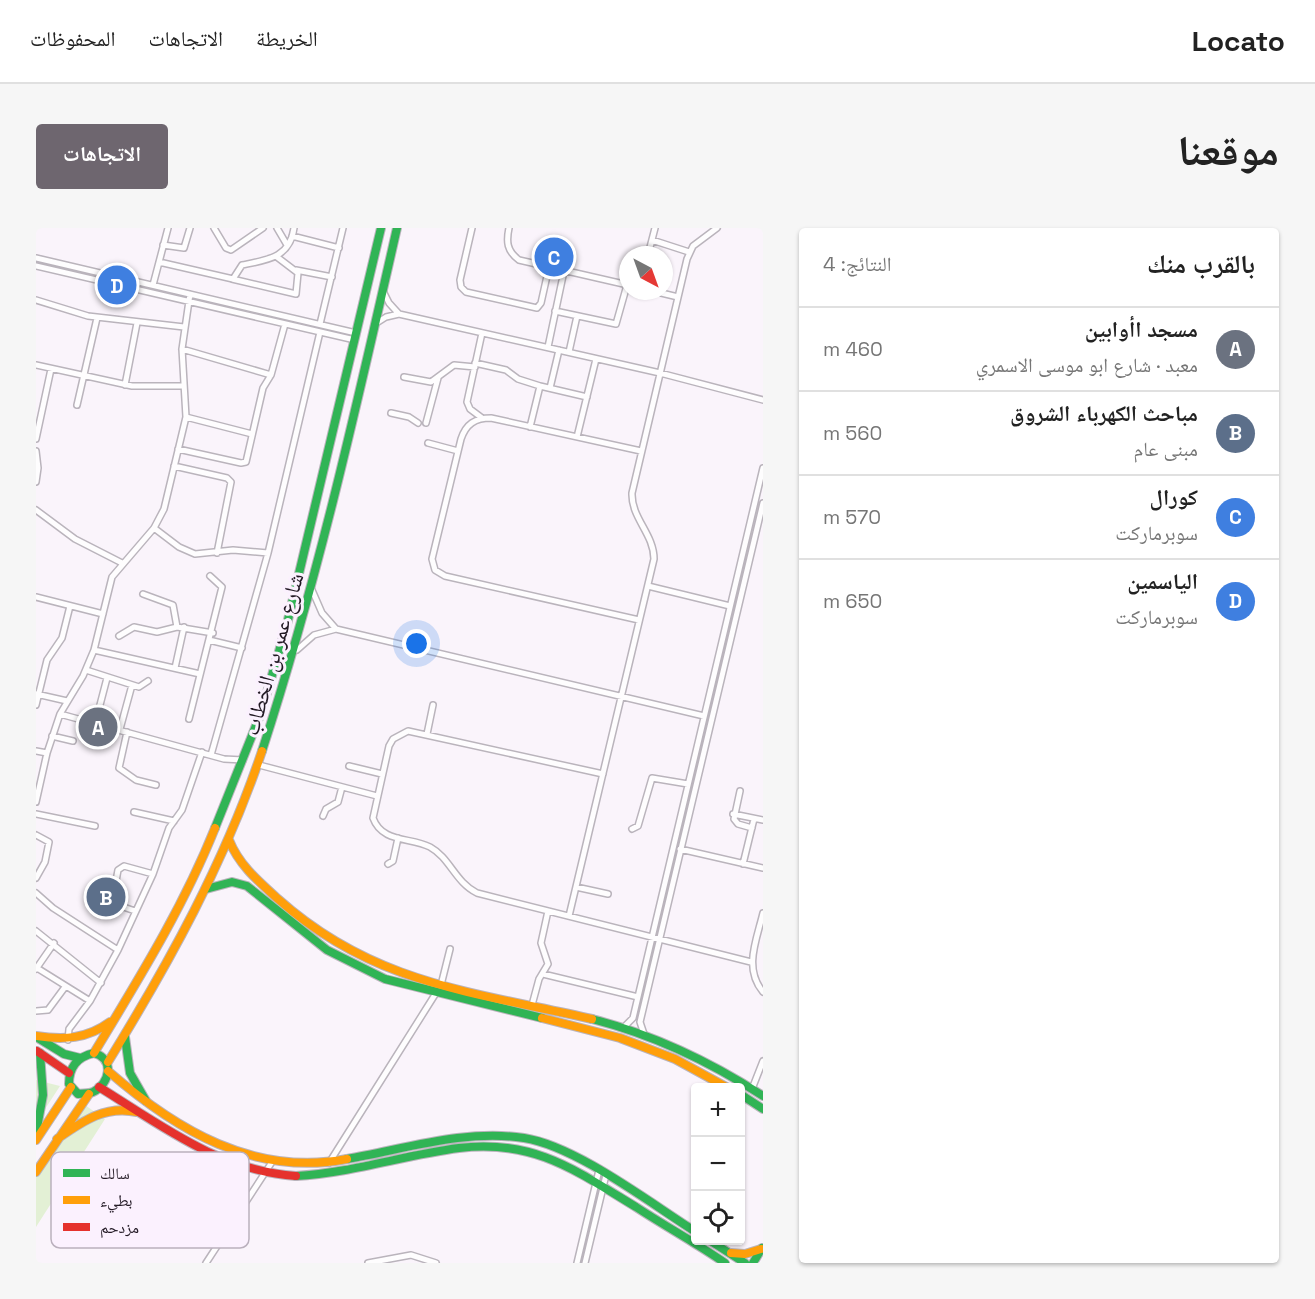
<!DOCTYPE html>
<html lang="ar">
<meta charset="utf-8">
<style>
:root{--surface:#fff;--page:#f6f6f6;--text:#222;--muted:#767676;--line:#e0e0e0;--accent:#6e666f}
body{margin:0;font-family:"Space Grotesk","Noto Naskh Arabic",sans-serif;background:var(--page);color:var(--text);direction:rtl}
.controls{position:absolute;right:18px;bottom:18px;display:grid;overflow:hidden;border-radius:6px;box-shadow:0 2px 4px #0004}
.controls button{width:54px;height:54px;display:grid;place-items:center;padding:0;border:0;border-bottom:2px solid var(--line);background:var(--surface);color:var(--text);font:30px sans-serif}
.compass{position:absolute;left:583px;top:18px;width:54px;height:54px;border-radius:50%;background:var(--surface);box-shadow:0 2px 4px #0004;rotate:139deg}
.you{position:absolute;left:381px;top:416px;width:21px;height:21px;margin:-15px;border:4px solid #fff;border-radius:50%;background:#1a73e8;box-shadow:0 0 0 9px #1a73e833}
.badge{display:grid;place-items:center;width:39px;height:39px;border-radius:50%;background:var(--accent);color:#fff;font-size:20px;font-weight:700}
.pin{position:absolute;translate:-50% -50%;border:3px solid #fff;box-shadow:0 2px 6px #0006}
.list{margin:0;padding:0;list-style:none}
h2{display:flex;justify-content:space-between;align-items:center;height:78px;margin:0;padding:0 24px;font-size:26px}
h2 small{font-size:20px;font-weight:400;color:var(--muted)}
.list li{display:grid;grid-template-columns:39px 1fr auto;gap:18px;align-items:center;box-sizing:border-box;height:84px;padding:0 24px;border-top:2px solid var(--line)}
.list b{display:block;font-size:22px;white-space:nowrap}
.list p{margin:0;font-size:20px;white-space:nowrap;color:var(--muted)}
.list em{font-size:20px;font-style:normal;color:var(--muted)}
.icon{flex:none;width:33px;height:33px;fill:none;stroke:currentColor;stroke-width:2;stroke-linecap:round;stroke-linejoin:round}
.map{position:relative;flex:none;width:727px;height:1035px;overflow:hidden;direction:ltr;border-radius:6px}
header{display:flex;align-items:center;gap:36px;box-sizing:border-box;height:84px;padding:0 30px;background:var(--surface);border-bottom:2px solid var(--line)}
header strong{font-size:28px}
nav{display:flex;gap:33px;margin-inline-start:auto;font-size:21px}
.intro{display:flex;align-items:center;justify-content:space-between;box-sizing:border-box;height:144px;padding:0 36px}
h1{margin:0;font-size:42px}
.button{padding:15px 27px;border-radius:6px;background:var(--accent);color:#fff;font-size:21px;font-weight:700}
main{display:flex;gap:36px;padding:0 36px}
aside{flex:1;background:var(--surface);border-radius:6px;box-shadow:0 2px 4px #0004}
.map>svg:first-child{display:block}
</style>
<header>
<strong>Locato</strong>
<nav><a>الخريطة</a><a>الاتجاهات</a><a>المحفوظات</a></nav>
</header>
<div class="intro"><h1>موقعنا</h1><a class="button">الاتجاهات</a></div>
<main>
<aside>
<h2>بالقرب منك<small>النتائج: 4</small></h2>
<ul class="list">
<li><span class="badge" style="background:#6b7280">A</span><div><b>مسجد اأوابين</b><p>معبد · شارع ابو موسى الاسمري</p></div><em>460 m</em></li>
<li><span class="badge" style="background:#5c6f8a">B</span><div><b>مباحث الكهرباء الشروق</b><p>مبنى عام</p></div><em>560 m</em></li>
<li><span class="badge" style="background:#3f7fe0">C</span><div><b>كورال</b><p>سوبرماركت</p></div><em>570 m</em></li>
<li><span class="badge" style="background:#3f7fe0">D</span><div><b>الياسمين</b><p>سوبرماركت</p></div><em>650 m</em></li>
</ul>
</aside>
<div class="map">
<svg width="727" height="1035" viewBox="0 0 727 1035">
<rect width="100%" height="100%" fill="#faf4fb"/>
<path fill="#e3f0d5" d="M0,852L24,858L0,895Z
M46,875L69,891L0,999V947Z"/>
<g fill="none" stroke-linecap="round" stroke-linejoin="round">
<defs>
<path id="street" d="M178,0L190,20L195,22L227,0
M241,0L251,17
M436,0L424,52L425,59L430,64L501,80L505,75L513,39
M473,0C470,14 471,23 483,32L592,57
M256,8L303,20
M616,12L653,24
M127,17L148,20L154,0
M612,27L619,0
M0,30L320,105
M123,34L197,51L206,37C231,32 254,30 258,0
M0,38L319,112
M260,42L296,49
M196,51L260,66L262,45L241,29
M117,57L132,0
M347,63L353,75L363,86
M617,63L642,69
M0,72L52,88L148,99
M519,83L580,96L591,57
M284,96L307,0
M339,96L350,89L363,86L624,145L727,172
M446,105L431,174L434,181L446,190
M512,119L528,43
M146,121L235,147
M533,124L541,88
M439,135L470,142L482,151L504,158L551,169
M0,137L96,158H146
M368,149L395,154L418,137L439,139
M89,157L101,95
M514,160L523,122
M41,177L61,90
M355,185L373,189L382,195
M150,189L216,206
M390,195L402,150
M494,199L504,158
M541,209L560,131
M0,211L15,141
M392,215L422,223
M142,221L205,235L210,234L227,160L235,147L249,96
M0,223L2,240L0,254
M138,238L191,250L195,254L181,325
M0,282L39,311L86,335
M118,300L143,319L159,326L197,322L232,325
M612,358L694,378
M276,362L286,385L300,401
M107,366L137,377L141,399
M0,369L67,386
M603,392L409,348L399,342L396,331L425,211C430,196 439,190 455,190L605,223
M83,408L98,399L121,404L141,399L177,405
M173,412L206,420
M58,422L164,446
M261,422L278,407L300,401L668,488
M139,440L148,399
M50,442L103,459L112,453
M0,466L31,473
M0,477L11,432L26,410L34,378
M24,486L188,531L207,532
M153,491L186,359L174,348
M59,496L71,450
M84,501L96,457
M91,504L83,540L100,552L120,557
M391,506L397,477
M16,508L37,513
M0,523L11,525
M175,527L232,325L284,104
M223,537L341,568
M313,538L346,546
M567,546L372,503L357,511L353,518L337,590C346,615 374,609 394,619C414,630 419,654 441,665L715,734
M704,563L698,591L702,596L716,600
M0,574L11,525L24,486L47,448L58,422L76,349L118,300L128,281L150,189L146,121L154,66
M98,584L138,593
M0,586L59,598
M697,586L727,592
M287,588L290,581L302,574L306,559
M596,601L602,598L616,550L652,556
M0,607L13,614L9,634L0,650
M644,621L727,640
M352,636L357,633L362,610
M707,636L718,591
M540,659L572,666
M0,665L17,680L82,722
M99,683L76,675L82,642L88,638L117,646
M727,685C721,711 707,740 727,764
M533,688L618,331C618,306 595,290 596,265L651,31L657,18L681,0
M0,703L65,755
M1,740L54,773
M0,741L18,715
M507,746L602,769
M405,757L414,721
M496,777L503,751L512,736L505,715L512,683
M0,783L12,782L29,759
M587,800L597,790L727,240
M608,806L604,794L727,275
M32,812L33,801L54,773L82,722L117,646L133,600L146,582L166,524
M716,861L727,833
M293,935L400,765
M170,1035L236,934
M332,1035L375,1027L400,1035
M541,1035L563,942
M549,1035L570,947"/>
<path id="fast" d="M226,523C282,351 321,176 361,0
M179,600L225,485L251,396L345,0
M170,661L196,654L211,658L291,722L349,751L506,790
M556,791C618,807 673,833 727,868
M89,809L94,845L110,873
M2,810L28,826L44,830
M58,825C79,831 74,856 57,864C53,866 46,865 42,866L33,856C33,839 41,829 58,825Z
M704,866L727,881
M0,905L7,867L4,825
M311,931C369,921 429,901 488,910C540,918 614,975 660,1004
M260,948C316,945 368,927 423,920C498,911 539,942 600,979C629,998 660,1015 689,1035
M673,1012L709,1035
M717,1035L726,1020"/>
<path id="slow" d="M193,612C203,637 222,653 242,671C337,756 437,764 556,791
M506,790L584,810L639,831L692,860
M0,808C28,812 51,811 74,794
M58,825C102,752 147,680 179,600
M72,834C133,735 189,634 226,523
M72,843C140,902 218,949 311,931
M21,911C47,893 69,877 101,884
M0,912L35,859
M0,944L53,866
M695,1025L709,1026L725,1021"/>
<path id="jam" d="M1,823L33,845
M63,859C126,898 184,943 260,948"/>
</defs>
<use href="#street" stroke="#bab4bc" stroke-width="8"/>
<use href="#fast" stroke="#bab4bc" stroke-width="10"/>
<use href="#slow" stroke="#bab4bc" stroke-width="10"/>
<use href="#jam" stroke="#bab4bc" stroke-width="10"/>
<use href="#street" stroke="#fefdfe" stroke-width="5"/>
<use href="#fast" stroke="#30b455" stroke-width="8"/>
<use href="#slow" stroke="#ff9f0a" stroke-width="8"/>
<use href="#jam" stroke="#e5322d" stroke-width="8"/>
</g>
<g text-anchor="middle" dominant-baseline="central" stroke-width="6" stroke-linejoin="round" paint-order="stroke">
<g font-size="22" fill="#221924" stroke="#fbf1fe">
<text transform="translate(237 426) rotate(-74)">شارع عمر بن الخطاب</text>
</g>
</g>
<rect x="15" y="924" width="198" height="96" rx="9" fill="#fbf1fe" stroke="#bab0bd" stroke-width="1.5"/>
<rect x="27" y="941" width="27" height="8" fill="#30b455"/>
<rect x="27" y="968" width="27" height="8" fill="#ff9f0a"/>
<rect x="27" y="995" width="27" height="8" fill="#e5322d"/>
<g font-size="16" fill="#221924">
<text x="64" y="951">سالك</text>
<text x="64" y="978">بطيء</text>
<text x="64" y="1005">مزدحم</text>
</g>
</svg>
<div class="controls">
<button>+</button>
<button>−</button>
<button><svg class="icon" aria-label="locate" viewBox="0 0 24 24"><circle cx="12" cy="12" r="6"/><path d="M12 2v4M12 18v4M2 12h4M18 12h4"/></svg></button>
</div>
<svg class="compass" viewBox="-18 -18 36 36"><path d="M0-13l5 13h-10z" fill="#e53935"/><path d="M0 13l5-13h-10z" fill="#767676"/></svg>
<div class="you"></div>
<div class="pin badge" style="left:62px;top:499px;background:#6b7280">A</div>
<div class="pin badge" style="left:70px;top:669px;background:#5c6f8a">B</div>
<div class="pin badge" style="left:518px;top:29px;background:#3f7fe0">C</div>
<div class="pin badge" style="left:81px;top:57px;background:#3f7fe0">D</div>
</div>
</main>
